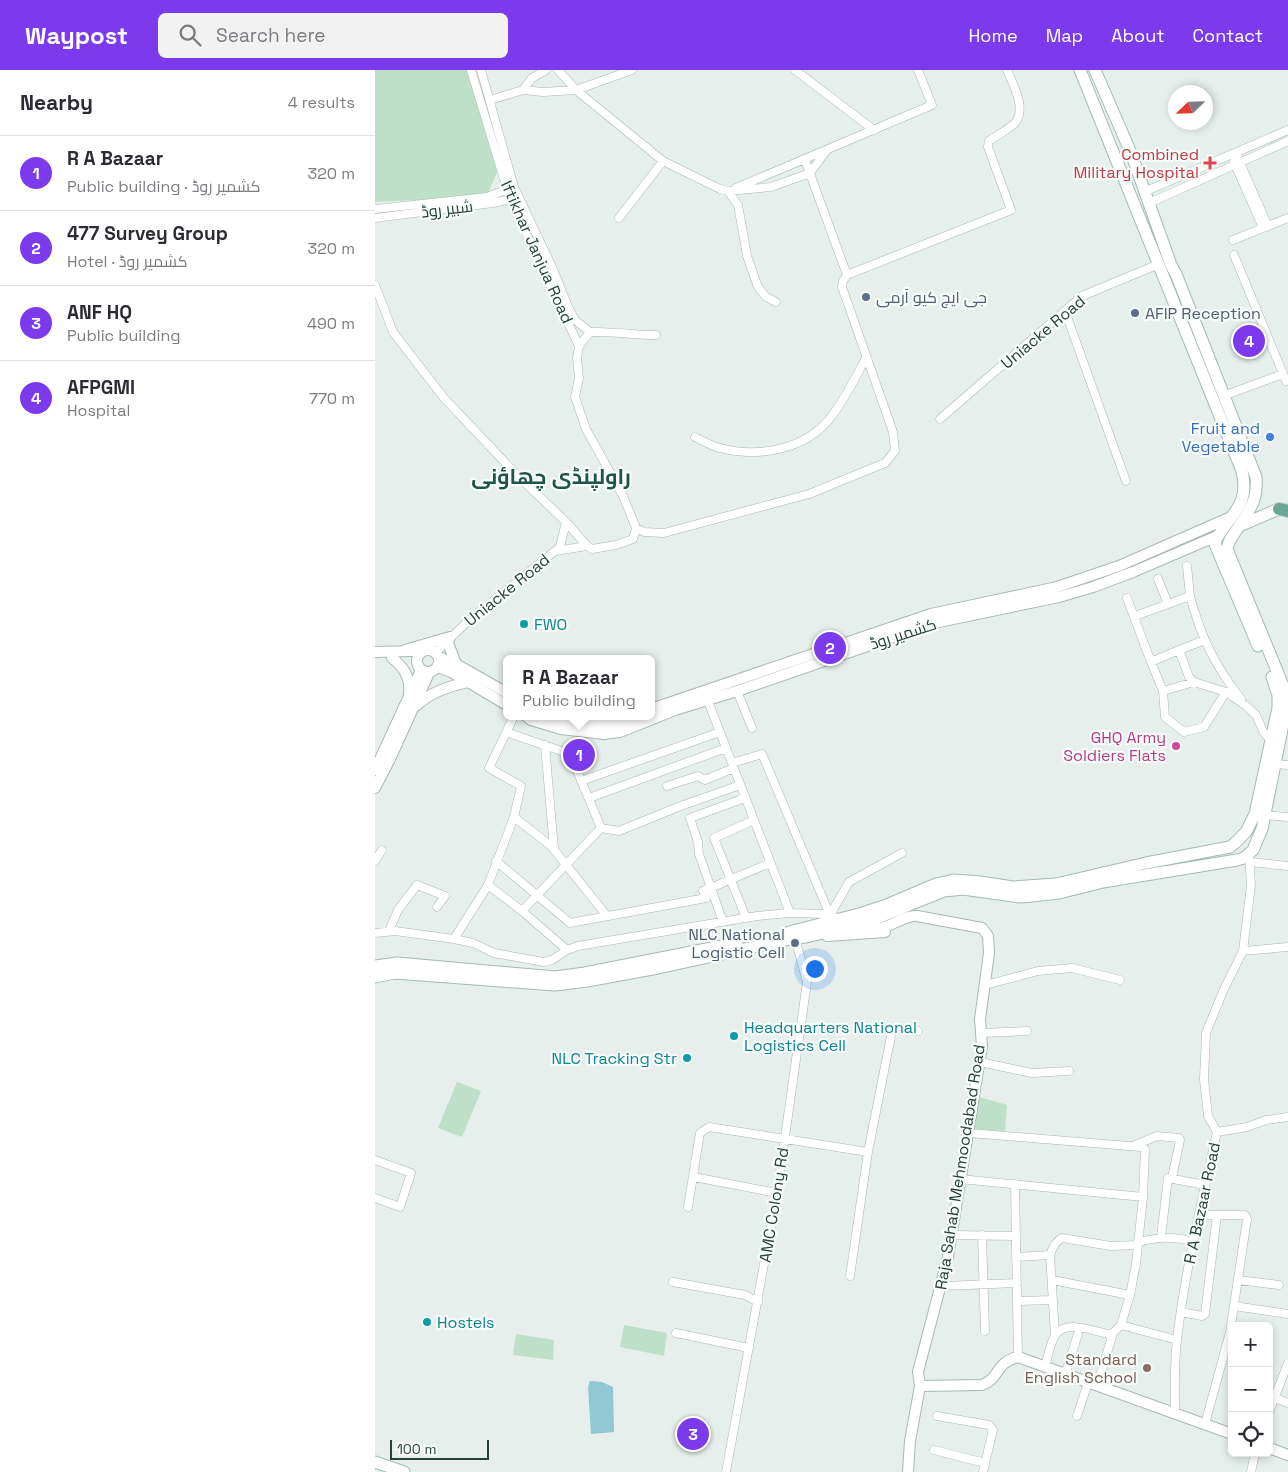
<!DOCTYPE html>
<meta charset="utf-8">
<style>
:root{--surface:#fff;--page:#f2f2f3;--text:#2b2b33;--muted:#7c7c81;--line:#e1e1e2;--accent:#7c3aed}
body{margin:0;font-family:"Space Grotesk",Cairo,sans-serif;background:var(--page);color:var(--text)}
.controls{position:absolute;right:15px;bottom:15px;display:grid;overflow:hidden;border-radius:8px;box-shadow:0 2px 8px #0003}
.controls button{width:45px;height:45px;display:grid;place-items:center;padding:0;border:0;border-bottom:1px solid var(--line);background:var(--surface);color:var(--text);font:25px sans-serif}
.compass{position:absolute;left:793px;top:15px;width:45px;height:45px;border-radius:50%;background:var(--surface);box-shadow:0 2px 8px #0003;rotate:247deg}
.scale{position:absolute;left:15px;bottom:12px;width:99px;box-sizing:border-box;padding-left:5px;border:2px solid #24423a;border-top:0;font-size:14px;line-height:18px;white-space:nowrap;color:#24423a;-webkit-text-stroke:4px #f7fbf9;paint-order:stroke}
.you{position:absolute;left:439px;top:898px;width:18px;height:18px;margin:-12px;border:4px solid #fff;border-radius:50%;background:#1a73e8;box-shadow:0 0 0 8px #1a73e833}
.badge{display:grid;place-items:center;width:32px;height:32px;border-radius:50%;background:var(--accent);color:#fff;font-size:16px;font-weight:700}
.pin{position:absolute;translate:-50% -50%;border:2px solid #fff;box-shadow:0 1px 5px #0006}
.popup{position:absolute;left:128px;top:585px;width:152px;height:65px;box-sizing:border-box;display:grid;place-content:center;border-radius:8px;background:var(--surface);filter:drop-shadow(0 1px 4px #0005);font-size:16px;white-space:nowrap;color:var(--muted)}
.popup b{font-size:19px;color:var(--text)}
.popup::after{content:'';position:absolute;left:50%;top:100%;margin-left:-10px;border:10px solid transparent;border-top-color:var(--surface)}
.list{margin:0;padding:0;list-style:none}
h2{display:flex;justify-content:space-between;align-items:center;height:65px;margin:0;padding:0 20px;font-size:21px}
h2 small{font-size:16px;font-weight:400;color:var(--muted)}
.list li{display:grid;grid-template-columns:32px 1fr auto;gap:15px;align-items:center;box-sizing:border-box;height:75px;padding:0 20px;border-top:1px solid var(--line)}
.list b{display:block;font-size:19px;white-space:nowrap}
.list p{margin:0;font-size:16px;white-space:nowrap;color:var(--muted)}
.list em{font-size:16px;font-style:normal;color:var(--muted)}
.icon{flex:none;width:28px;height:28px;fill:none;stroke:currentColor;stroke-width:2;stroke-linecap:round;stroke-linejoin:round}
.map{position:relative;flex:none;width:913px;height:1402px;overflow:hidden}
header{display:flex;align-items:center;gap:30px;box-sizing:border-box;height:70px;padding:0 25px;background:var(--accent);color:#fff}
header strong{font-size:24px}
nav{display:flex;gap:28px;margin-inline-start:auto;font-size:18px}
.search{width:350px;height:45px;background:var(--page);display:flex;align-items:center;gap:12px;box-sizing:border-box;padding:0 18px;border-radius:8px;color:var(--muted);font-size:19px}
main{display:flex}
aside{flex:1;background:var(--surface)}
.map>svg:first-child{display:block}
</style>
<header>
<strong>Waypost</strong>
<div class="search"><svg class="icon" aria-label="search" viewBox="0 0 24 24"><circle cx="10" cy="10" r="6"/><path d="M15 15l6 6"/></svg>Search here</div>
<nav><a>Home</a><a>Map</a><a>About</a><a>Contact</a></nav>
</header>
<main>
<aside>
<h2>Nearby<small>4 results</small></h2>
<ul class="list">
<li><span class="badge">1</span><div><b>R A Bazaar</b><p>Public building · کشمیر روڈ</p></div><em>320 m</em></li>
<li><span class="badge">2</span><div><b>477 Survey Group</b><p>Hotel · کشمیر روڈ</p></div><em>320 m</em></li>
<li><span class="badge">3</span><div><b>ANF HQ</b><p>Public building</p></div><em>490 m</em></li>
<li><span class="badge">4</span><div><b>AFPGMI</b><p>Hospital</p></div><em>770 m</em></li>
</ul>
</aside>
<div class="map">
<svg width="913" height="1402" viewBox="0 0 913 1402">
<rect width="100%" height="100%" fill="#e6efeb"/>
<path fill="#bfe0c8" d="M0,0H92L123,100L113,123L63,129L0,132Z
M82,1012L106,1021L87,1067L63,1058Z
M601,1026L632,1035L630,1061L596,1060Z
M249,1255L292,1263L289,1286L245,1277Z
M141,1264L179,1270L178,1290L138,1285Z"/>
<path fill="#8ec9d4" d="M215,1311L227,1312L238,1317L239,1362L216,1364L213,1317Z"/>
<g fill="none" stroke-linecap="round" stroke-linejoin="round">
<defs>
<path id="minor" d="M96,0L135,129L204,276
M106,0L139,117L177,197L194,239L200,250L215,262
M183,0L201,20L288,91L345,119L353,121L396,117L435,103L451,81
M420,0L499,60
M148,20L157,8L171,0
M115,30L148,20L168,22L201,20L257,0
M863,88L893,156
M430,90L472,205
M859,92L888,158
M361,118L557,35L543,0
M353,121L363,135L372,186L383,217L391,227L401,232
M769,122L913,60
M774,133L913,71
M0,139L112,127L136,118
M0,148L118,133L139,128
M244,148L288,91
M858,170L913,148
M859,185L911,311
M0,215L18,262L69,328L142,405L191,452L212,476
M690,241L751,411
M848,326L908,304
M565,349L707,226L784,194
M320,367C328,371 336,376 345,378C383,388 431,380 456,347C470,329 480,308 491,288
M261,458L269,462L289,463L434,424L510,393L520,381L518,362L467,217L468,211L472,205L636,140L613,77L614,71C622,65 633,60 640,53C652,39 638,14 632,0
M180,481L212,476L217,479L241,475L258,469L261,458L248,426L211,359L200,327L204,308L202,288L204,276L215,262C237,261 259,265 281,265
M783,509L793,534
M815,526C826,567 840,596 866,629
M752,528L776,592L804,580L814,607L819,612L851,622L870,635L881,645L888,661L896,671
M760,546L815,526L812,496
M804,580L830,570
M61,582L93,551L185,477L191,452
M776,592L788,621L819,612
M362,621L377,658
M788,621L790,647L809,662L829,657L851,622
M331,626L415,843L451,844L465,849
M131,662L195,684L226,758L147,841
M170,675L179,779
M357,693L387,684L455,845
M900,694L913,695
M206,711L345,662
M292,716L323,706L330,710L359,698
M214,728L351,678
M890,745L913,747
M139,747L176,776L232,846
M226,758L244,761L303,737L365,715
M0,791L7,780
M121,791L195,853L331,828L328,821L395,793
M875,792L913,796
M113,815L147,841L192,880
M455,845L474,812L527,783
M371,848L339,768L379,750
M348,852L324,784L323,772L315,748L370,728
M14,861L23,840L42,815L70,826L62,837
M0,863L20,861L79,869L98,873L119,883L169,892L177,890L192,880L203,876L382,846L415,843
M79,869L113,815L139,747L146,716L114,698L139,646
M868,881L913,877
M610,915L663,901L697,898L745,910
M606,963L652,961
M605,992L657,1003L694,1001
M842,1062L872,1057L891,1050L913,1047
M594,1063L766,1077L770,1079L768,1127L761,1194L755,1225L746,1255L738,1263L733,1264C719,1261 691,1250 681,1264C675,1272 673,1287 670,1297
M758,1076L782,1066L804,1068L805,1070L797,1108
M0,1090L36,1103L25,1137L0,1128
M319,1107L402,1123
M585,1109L768,1127
M640,1114L643,1287
M313,1137L325,1063L334,1057L493,1082
M824,1145H870L872,1149L855,1262L830,1354
M576,1165L641,1166
M607,1165L610,1261
M786,1167L793,1108L830,1115
M763,1172C785,1167 797,1166 819,1172
M641,1187L675,1185
M475,1206L493,1082L517,961L519,958L543,961
M677,1210L755,1225
M863,1210L904,1215
M298,1212L370,1225L383,1232
M567,1216L642,1213
M643,1231L678,1230
M859,1236L913,1244
M806,1242L827,1246L830,1244L842,1145
M746,1255L802,1270
M301,1263L374,1278
M680,1264L675,1185C677,1179 681,1171 687,1168L736,1176L763,1175
M690,1305L703,1264
M722,1316L738,1263
M900,1328L913,1333
M894,1342L913,1293
M800,1343C800,1319 799,1294 802,1270C810,1200 827,1131 842,1062L833,1046L829,1009L831,963L849,919L868,881L876,815L874,784
M562,1346L614,1355L618,1360L608,1402
M702,1346L713,1313
M559,1380L610,1393
M351,1402L402,1123L432,912L420,868
M876,1402L880,1383"/>
<path id="tertiary" d="M75,567L73,573L81,594
M42 591a11 11 0 1 1 22 0a11 11 0 1 1-22 0Z
M30,580L75,567
M0,582L36,581
M64,587L81,594L132,623
M17,588C29,597 36,608 34,624
M63,597L76,602L132,635
M41,636C55,622 74,616 93,612
M276,639L556,544L682,517L744,496L858,446
M151,646L156,650L186,659L229,664L245,662L300,640L362,621L559,553L684,527L718,517L758,502L842,466
M177,646C194,652 227,657 244,652C249,651 254,648 259,646
M0,700L46,600
M0,718L15,689L54,603
M487,849C504,872 523,844 542,846L607,858L613,866L614,883L605,949L607,976L573,1187L543,1302L545,1316L535,1371L533,1402
M452,866L510,862
M545,1316L607,1315C625,1309 620,1292 643,1287L857,1364
M894,1378L913,1385"/>
<path id="secondary" d="M705,0L867,401C873,427 865,436 850,456C846,462 841,467 840,474L883,576
M864,456L904,439
M414,862L484,844L509,836L561,814L579,810L605,812L638,817L681,814L771,793L855,777L860,773L871,762L880,744L903,638V625L897,607
M0,896L22,893L180,907L210,903L362,873
M0,907L20,903L180,915L212,911L283,898L420,868L431,867L490,853L569,821L588,819L645,827L657,826L684,823L728,812L862,790L869,788L878,780L887,759L911,639V626L909,618L852,479C853,471 858,465 863,458C875,440 883,429 881,407L801,204L796,195L756,83L720,0
M0,1392L29,1402"/>
<path id="primary" d="M904,439L913,441"/>
</defs>
<use href="#minor" stroke="#a8b8b2" stroke-width="9"/>
<use href="#tertiary" stroke="#a8b8b2" stroke-width="12"/>
<use href="#secondary" stroke="#a4bbb3" stroke-width="13"/>
<use href="#primary" stroke="#c2cac8" stroke-width="14"/>
<use href="#minor" stroke="#fff" stroke-width="8"/>
<use href="#tertiary" stroke="#fff" stroke-width="10"/>
<use href="#secondary" stroke="#fff" stroke-width="11"/>
<use href="#primary" stroke="#6aa596" stroke-width="12"/>
</g>
<path fill="#e0444e" stroke="#f7fbf9" stroke-width="2" d="M832.5 85.5h5v5h5v5h-5v5h-5v-5h-5v-5h5z"/>
<g fill="#5c6f8a" stroke="#f7fbf9" stroke-width="2">
<circle cx="491" cy="227" r="5"/>
<circle cx="760" cy="243" r="5"/>
<circle cx="420" cy="873" r="5"/>
</g>
<circle fill="#3f7fe0" stroke="#f7fbf9" stroke-width="2" cx="895" cy="367" r="5"/>
<g fill="#0f9aa8" stroke="#f7fbf9" stroke-width="2">
<circle cx="149" cy="554" r="5"/>
<circle cx="359" cy="966" r="5"/>
<circle cx="312" cy="988" r="5"/>
<circle cx="52" cy="1252" r="5"/>
</g>
<circle fill="#d1479c" stroke="#f7fbf9" stroke-width="2" cx="801" cy="676" r="5"/>
<circle fill="#8d6e63" stroke="#f7fbf9" stroke-width="2" cx="772" cy="1298" r="5"/>
<g text-anchor="middle" dominant-baseline="central" stroke-width="4.5" stroke-linejoin="round" paint-order="stroke">
<g font-size="16" fill="#be3a42" stroke="#f7fbf9" text-anchor="end">
<text x="824" y="84">Combined<tspan x="824" dy="18">Military Hospital</tspan></text>
</g>
<g font-size="16" fill="#24423a" stroke="#f7fbf9">
<text transform="translate(72 139) rotate(-7)">شبیر روڈ</text>
<text transform="translate(162 182) rotate(66)">Iftikhar Janjua Road</text>
<text transform="translate(668 262) rotate(-40)">Uniacke Road</text>
<text transform="translate(132 520) rotate(-39)">Uniacke Road</text>
<text transform="translate(528 564) rotate(-18)">کشمیر روڈ</text>
<text transform="translate(585 1097) rotate(-81)">Raja Sahab Mehmoodabad Road</text>
<text transform="translate(827 1133) rotate(-78)">R A Bazaar Road</text>
<text transform="translate(399 1135) rotate(-81)">AMC Colony Rd</text>
</g>
<g font-size="16" fill="#4e5e75" stroke="#f7fbf9" text-anchor="start">
<text x="501" y="227">جی ایچ کیو آرمی</text>
<text x="770" y="243">AFIP Reception</text>
<text x="410" y="864" text-anchor="end">NLC National<tspan x="410" dy="18">Logistic Cell</tspan></text>
</g>
<g font-size="16" fill="#366cbe" stroke="#f7fbf9" text-anchor="end">
<text x="885" y="358">Fruit and<tspan x="885" dy="18">Vegetable</tspan></text>
</g>
<g font-size="16" fill="#0d838f" stroke="#f7fbf9" text-anchor="start">
<text x="159" y="554">FWO</text>
<text x="369" y="957">Headquarters National<tspan x="369" dy="18">Logistics Cell</tspan></text>
<text x="302" y="988" text-anchor="end">NLC Tracking Str</text>
<text x="62" y="1252">Hostels</text>
</g>
<g font-size="16" fill="#b23c85" stroke="#f7fbf9" text-anchor="end">
<text x="791" y="667">GHQ Army<tspan x="791" dy="18">Soldiers Flats</tspan></text>
</g>
<g font-size="16" fill="#785e54" stroke="#f7fbf9" text-anchor="end">
<text x="762" y="1289">Standard<tspan x="762" dy="18">English School</tspan></text>
</g>
<g font-size="21" font-weight="bold" fill="#1f5548" stroke="#f7fbf9">
<text x="176" y="406">راولپنڈی چھاؤنی</text>
</g>
</g>
</svg>
<div class="controls">
<button>+</button>
<button>−</button>
<button><svg class="icon" aria-label="locate" viewBox="0 0 24 24"><circle cx="12" cy="12" r="6"/><path d="M12 2v4M12 18v4M2 12h4M18 12h4"/></svg></button>
</div>
<svg class="compass" viewBox="-18 -18 36 36"><path d="M0-13l5 13h-10z" fill="#e53935"/><path d="M0 13l5-13h-10z" fill="#7c7c81"/></svg>
<div class="scale">100 m</div>
<div class="you"></div>
<div class="pin badge" style="left:204px;top:685px">1</div>
<div class="popup"><b>R A Bazaar</b>Public building</div>
<div class="pin badge" style="left:455px;top:578px">2</div>
<div class="pin badge" style="left:318px;top:1364px">3</div>
<div class="pin badge" style="left:874px;top:271px">4</div>
</div>
</main>
